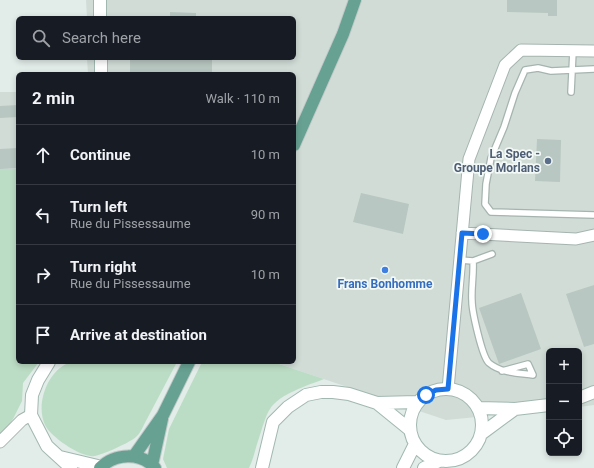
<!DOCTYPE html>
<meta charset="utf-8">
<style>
:root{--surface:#171b24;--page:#242831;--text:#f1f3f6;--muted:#9ea1a6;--line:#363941}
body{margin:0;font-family:Roboto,sans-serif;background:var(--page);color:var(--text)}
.controls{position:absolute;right:12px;bottom:12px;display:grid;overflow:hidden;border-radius:6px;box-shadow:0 2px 6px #0003}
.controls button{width:36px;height:36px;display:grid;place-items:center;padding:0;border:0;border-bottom:1px solid var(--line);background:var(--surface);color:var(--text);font:20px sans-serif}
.stop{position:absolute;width:12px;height:12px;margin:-9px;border:3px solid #1a73e8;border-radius:50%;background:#fff}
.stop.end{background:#1a73e8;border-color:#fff;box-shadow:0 1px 4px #0008}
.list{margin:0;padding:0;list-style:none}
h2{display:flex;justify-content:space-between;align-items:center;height:52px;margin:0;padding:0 16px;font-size:17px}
h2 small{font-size:13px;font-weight:400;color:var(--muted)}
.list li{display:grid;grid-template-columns:26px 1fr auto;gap:12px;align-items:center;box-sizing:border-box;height:60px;padding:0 16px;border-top:1px solid var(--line)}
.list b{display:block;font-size:15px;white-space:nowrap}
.list p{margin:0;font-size:13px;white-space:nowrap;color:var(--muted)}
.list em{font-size:13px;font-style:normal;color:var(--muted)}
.icon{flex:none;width:22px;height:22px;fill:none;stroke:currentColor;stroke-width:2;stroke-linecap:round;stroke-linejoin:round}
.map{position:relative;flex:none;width:594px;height:468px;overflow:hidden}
.search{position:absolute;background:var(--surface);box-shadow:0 2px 6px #0003;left:16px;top:16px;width:280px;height:44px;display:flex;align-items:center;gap:10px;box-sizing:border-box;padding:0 14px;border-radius:6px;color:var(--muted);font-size:15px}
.panel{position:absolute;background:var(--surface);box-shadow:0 2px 6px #0003;left:16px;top:72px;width:280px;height:292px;border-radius:6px}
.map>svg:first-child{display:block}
</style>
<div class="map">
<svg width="594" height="468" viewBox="0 0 594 468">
<rect width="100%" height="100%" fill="#e2ece8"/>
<path fill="#d1dcd7" d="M86,0H594V405L579,407V351H549V410L446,420L273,362H294V74H88L87,58H294V18H87Z
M0,92H18V169H0Z"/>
<path fill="#bcddc5" d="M0,169H18V362H39L23,383L22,401L13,419L0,439Z
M71,362H177C167,381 157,400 147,419C144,424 141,433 136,437C129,443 104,454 95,456C81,458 51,437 45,425C35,404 48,369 71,362Z
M202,362H273L324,379C309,385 279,394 270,409C266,414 261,432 259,438C255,449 254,458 249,468H167L163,459L169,429Z"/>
<path fill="#b8c7c1" d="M507,0H557V16H548V13L507,12Z
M170,12L196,13V18H170Z
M130,58H212V74H130Z
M18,105V117L0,118V106Z
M537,139L561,140L560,182L535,181Z
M18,148V168L0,169V149Z
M361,193L409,204L403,234L353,222Z
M594,285V344L584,347L566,294Z
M521,293L541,349L499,364L479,308Z"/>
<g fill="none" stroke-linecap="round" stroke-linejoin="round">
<defs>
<path id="lane" d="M594,69L551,71L538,68L525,70L515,93L504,127L491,158L486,184L485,204L491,212L594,215
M571,92L573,51
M460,260L473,261L492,254
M473,261C474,275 471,288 472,301C472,311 482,357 489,363C501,373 518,373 533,375L528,364L502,371"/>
<path id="street" d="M462,233L576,239L594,235
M448,389L469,159L505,65L521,50L594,51
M0,442L22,420L31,415"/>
<path id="secondary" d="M100,0V18
M101,58V74
M49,362L38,380L32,395L31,415L47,446L71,468
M410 425a36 36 0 1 1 72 0a36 36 0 1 1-72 0Z
M579,398L594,392
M377,403L409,429
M478,408L515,409L549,405
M481,434L515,409
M60,457L102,467
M262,468L273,422L288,407L306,395L321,392H333L349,394L377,403L417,402
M403,468L415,444
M424,468L439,461"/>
<path id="primary" d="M294,145L343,34L355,0
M134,456L163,415L189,362
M152,465L162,419
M100,468C115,453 141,452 155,468"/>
</defs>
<use href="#lane" stroke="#a5b4af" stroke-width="8"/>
<use href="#street" stroke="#a5b4af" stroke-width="13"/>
<use href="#secondary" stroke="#a1b8b0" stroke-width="14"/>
<use href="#primary" stroke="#c1c9c7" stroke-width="14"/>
<use href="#lane" stroke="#fff" stroke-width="5.5"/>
<use href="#street" stroke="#fff" stroke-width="11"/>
<use href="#secondary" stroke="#fff" stroke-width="12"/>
<use href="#primary" stroke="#67a192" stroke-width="12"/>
</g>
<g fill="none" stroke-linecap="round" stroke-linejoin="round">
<path stroke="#1a73e8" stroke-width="5" d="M426,395L436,390L448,389L462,233L483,234"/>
</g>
<circle fill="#5c6f8a" stroke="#f3f9f6" stroke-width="1.5" cx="548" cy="161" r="4"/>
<circle fill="#3f7fe0" stroke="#f3f9f6" stroke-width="1.5" cx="385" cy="270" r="4"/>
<g text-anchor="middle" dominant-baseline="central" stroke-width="3.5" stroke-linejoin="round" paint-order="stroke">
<g font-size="12" font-weight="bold" fill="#4e5e75" stroke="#f3f9f6" text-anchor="end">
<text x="540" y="154">La Spec -<tspan x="540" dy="14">Groupe Morlans</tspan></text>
</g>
<g font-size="12" font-weight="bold" fill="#366cbe" stroke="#f3f9f6">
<text x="385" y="284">Frans Bonhomme</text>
</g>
</g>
</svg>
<div class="controls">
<button>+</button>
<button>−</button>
<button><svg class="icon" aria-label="locate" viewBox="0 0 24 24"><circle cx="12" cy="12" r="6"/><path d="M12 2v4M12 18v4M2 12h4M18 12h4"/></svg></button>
</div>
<div class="stop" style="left:426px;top:395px"></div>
<div class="stop end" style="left:483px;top:234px"></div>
<div class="search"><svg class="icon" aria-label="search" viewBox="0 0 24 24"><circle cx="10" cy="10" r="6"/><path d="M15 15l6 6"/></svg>Search here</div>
<section class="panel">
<h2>2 min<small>Walk · 110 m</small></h2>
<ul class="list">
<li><svg class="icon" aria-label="ahead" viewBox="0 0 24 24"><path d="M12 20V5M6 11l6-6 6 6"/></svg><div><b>Continue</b></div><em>10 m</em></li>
<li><svg class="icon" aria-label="left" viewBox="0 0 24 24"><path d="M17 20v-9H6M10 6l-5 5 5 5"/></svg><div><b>Turn left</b><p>Rue du Pissessaume</p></div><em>90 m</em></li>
<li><svg class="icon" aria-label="right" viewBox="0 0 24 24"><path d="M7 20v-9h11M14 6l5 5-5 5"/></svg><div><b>Turn right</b><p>Rue du Pissessaume</p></div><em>10 m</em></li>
<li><svg class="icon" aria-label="arrive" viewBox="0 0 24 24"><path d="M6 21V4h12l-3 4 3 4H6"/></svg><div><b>Arrive at destination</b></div></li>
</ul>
</section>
</div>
